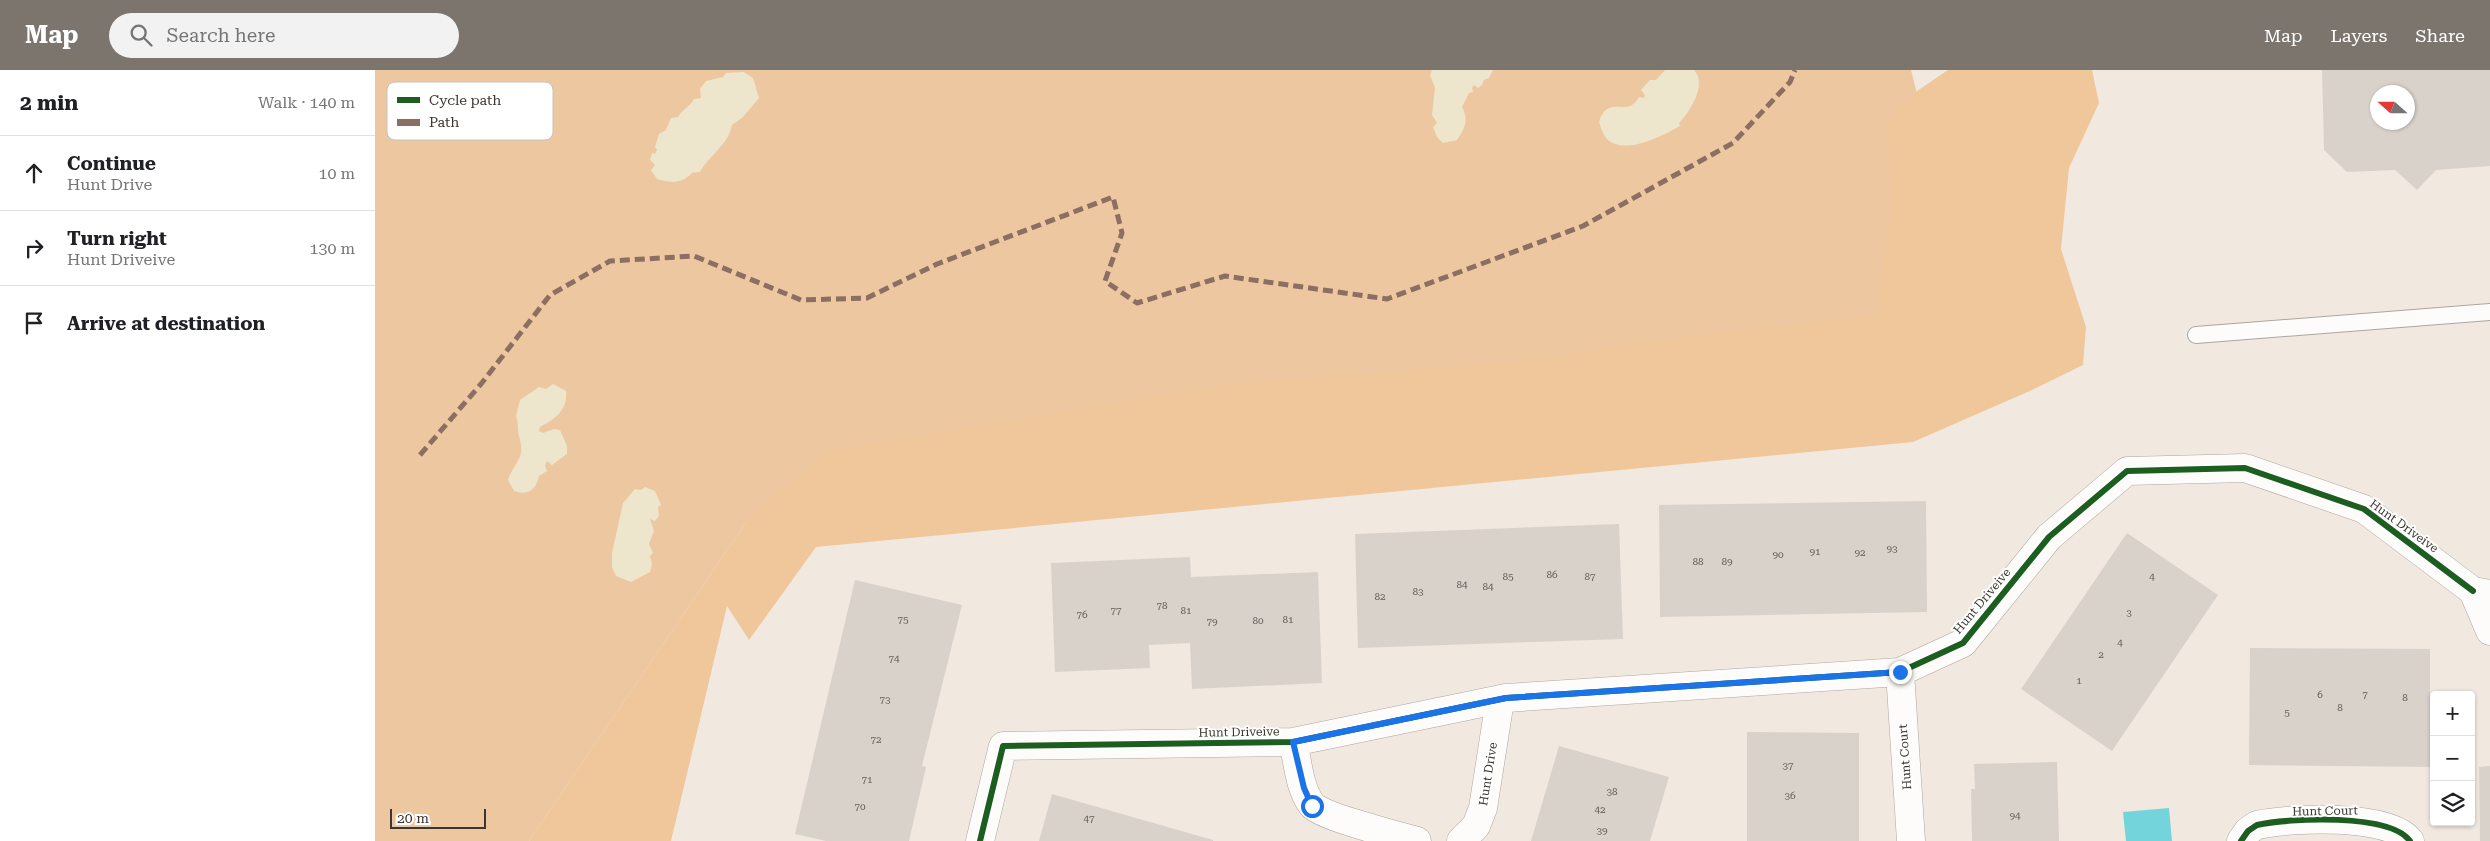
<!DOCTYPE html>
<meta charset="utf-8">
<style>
:root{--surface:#fff;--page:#f2f2f2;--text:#202124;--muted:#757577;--line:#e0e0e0;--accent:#7b756e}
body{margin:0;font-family:"Roboto Serif",serif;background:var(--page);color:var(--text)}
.controls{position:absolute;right:15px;bottom:15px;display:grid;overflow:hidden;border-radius:5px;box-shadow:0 1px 4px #0004}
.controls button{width:45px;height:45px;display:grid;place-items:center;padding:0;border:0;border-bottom:1px solid var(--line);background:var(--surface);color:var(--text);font:25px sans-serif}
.compass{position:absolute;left:1995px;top:15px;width:45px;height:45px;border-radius:50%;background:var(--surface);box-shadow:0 1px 4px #0004;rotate:291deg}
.scale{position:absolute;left:15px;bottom:12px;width:96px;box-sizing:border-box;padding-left:5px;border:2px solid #3c3630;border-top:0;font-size:14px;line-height:18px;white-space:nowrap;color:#3c3630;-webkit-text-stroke:4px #fff;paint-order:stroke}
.stop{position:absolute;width:15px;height:15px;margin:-11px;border:4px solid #1a73e8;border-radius:50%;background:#fff}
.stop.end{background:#1a73e8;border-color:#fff;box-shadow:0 1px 5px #0008}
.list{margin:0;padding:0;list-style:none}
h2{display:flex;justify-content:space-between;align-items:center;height:65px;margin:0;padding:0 20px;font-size:21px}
h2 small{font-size:16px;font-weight:400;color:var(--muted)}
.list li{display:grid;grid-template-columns:32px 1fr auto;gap:15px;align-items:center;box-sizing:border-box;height:75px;padding:0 20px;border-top:1px solid var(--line)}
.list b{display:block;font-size:19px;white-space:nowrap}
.list p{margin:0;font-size:16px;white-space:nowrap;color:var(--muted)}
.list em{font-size:16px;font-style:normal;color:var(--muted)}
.icon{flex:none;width:28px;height:28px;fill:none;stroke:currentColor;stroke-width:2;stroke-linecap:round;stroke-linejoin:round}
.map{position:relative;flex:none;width:2115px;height:771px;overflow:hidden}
header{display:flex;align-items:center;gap:30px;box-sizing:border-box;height:70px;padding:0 25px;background:var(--accent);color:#fff}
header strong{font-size:24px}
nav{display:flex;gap:28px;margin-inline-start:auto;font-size:18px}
.search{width:350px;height:45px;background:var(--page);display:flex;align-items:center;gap:12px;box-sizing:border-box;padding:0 18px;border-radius:28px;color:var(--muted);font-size:19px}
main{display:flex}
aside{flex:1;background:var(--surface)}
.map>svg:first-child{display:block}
</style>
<header>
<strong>Map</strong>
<div class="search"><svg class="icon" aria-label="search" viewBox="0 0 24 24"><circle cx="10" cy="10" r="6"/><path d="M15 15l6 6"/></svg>Search here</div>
<nav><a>Map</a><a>Layers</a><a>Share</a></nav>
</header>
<main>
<aside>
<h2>2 min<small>Walk · 140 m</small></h2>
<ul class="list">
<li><svg class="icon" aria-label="ahead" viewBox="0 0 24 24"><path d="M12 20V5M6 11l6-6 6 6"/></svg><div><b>Continue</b><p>Hunt Drive</p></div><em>10 m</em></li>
<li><svg class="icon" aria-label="right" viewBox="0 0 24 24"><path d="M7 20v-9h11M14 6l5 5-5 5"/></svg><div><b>Turn right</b><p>Hunt Driveive</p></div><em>130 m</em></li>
<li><svg class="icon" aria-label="arrive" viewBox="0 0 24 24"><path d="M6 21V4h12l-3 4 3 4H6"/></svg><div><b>Arrive at destination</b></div></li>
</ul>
</aside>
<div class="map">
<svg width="2115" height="771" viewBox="0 0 2115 771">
<rect width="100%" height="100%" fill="#f1e9e0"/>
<path fill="#edc79f" d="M0,0H1536L1616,315L372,451L154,771H0Z"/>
<path fill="#efc79b" d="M1573,0H1717L1724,33L1694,98L1686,179L1711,257L1708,295L1657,320L1538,372L441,477L374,570L352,536L296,771H154L372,451L448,382L852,314L1138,292L1305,267L1501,245L1515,148L1513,49L1542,21Z"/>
<path fill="#eee5cd" d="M1057,0H1118L1114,8L1109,10L1107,15L1103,18L1099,15L1097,18L1098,22L1094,23L1087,37C1094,50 1090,58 1082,70L1068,73L1062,67L1058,57L1062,53L1057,45L1060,18L1055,5Z
M1290,0H1319C1333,14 1314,43 1304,53L1305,56C1287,66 1251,85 1233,70C1228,65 1226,58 1224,52C1233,23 1253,49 1264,27L1269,28L1270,25L1266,20L1275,10H1281Z
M369,2L378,8L384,28L368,47L357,55C353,76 334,85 325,102L317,103C307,114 295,113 282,109L276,100L280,95L275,90L277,83L280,84L282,80L280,77L284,64L291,60L296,48L303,47C307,39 315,37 319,29L326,28L325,19L331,11L348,7L351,3Z
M178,314L191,321C193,339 181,349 165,357L164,361L168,363L179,359L185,360L192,376V384L177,395L172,391L170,396L172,401L164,406C161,420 153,426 139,421L133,410C140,390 151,389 144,366C142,358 144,354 141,346L145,330L164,317L171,319Z
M270,417L280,421L286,435L283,437L284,446L280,451L275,449L279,461L274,474L278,483L275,486L277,494L275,502L256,512L241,506L237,497V483L248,433L260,419L266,420Z"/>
<path fill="#73d5db" d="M1794,738L1797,771H1751L1748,742Z"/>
<path fill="#d9d2cb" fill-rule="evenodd" d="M1947,0H2115V96L2061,100L2042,120L2020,100L1972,102L1949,80ZM2002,22H2032V52H2002Z
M1551,431L1552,542L1285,547L1284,435Z
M1244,454L1248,569L983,578L980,464Z
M1752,463L1843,525L1737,681L1646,619Z
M815,487L816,507L943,502L947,613L817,619L815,573L774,575L775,598L680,602L676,493Z
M480,510L587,535L547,696L551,697L534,771H451L420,764Z
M1875,578L2055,579V697L1874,695Z
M1372,662L1484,663V771H1372Z
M1184,676L1294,707L1275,771H1156Z
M1682,692L1684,771H1597L1596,719H1600L1599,694Z
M2115,696V771H2105L2104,697Z
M677,724L838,770V771H664Z"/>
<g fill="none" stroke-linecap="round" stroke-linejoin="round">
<defs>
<path id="lane" d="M1821,265L2115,242"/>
<path id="street" d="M2115,524L2098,521L2115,561
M1525,602L1536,771
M918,672C923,692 924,718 937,735C945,746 1024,766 1042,771
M605,771L628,676L918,672L1131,628L1525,602L1588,573L1674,467L1752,401L1870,398L1989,439L2098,521
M1086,771L1101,756L1108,738L1125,630
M1866,771L1873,761L1882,755C1914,748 2015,743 2035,771"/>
</defs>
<use href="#lane" stroke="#aca6a0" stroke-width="18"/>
<use href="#street" stroke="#aca6a0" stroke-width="29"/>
<use href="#lane" stroke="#fdfcfa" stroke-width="16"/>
<use href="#street" stroke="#fdfcfa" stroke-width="28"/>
<path stroke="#8d6e63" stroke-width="5" stroke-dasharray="10 5" stroke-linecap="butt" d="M45,385L106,314L175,225L235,191L319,186L426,230L492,228L562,194L738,127L747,163L730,211L762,233L850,206L1012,229L1208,156L1358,73L1415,12L1420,0"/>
<defs>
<path id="cycleway" d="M605,771L628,676L918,672L1131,628L1525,602L1588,573L1674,467L1752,401L1870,398L1989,439L2098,521
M1866,771L1873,761L1882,755C1914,748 2015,743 2035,771"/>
</defs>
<use href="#cycleway" stroke="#fff" stroke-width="9"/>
<use href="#cycleway" stroke="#1b5e20" stroke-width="6"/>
</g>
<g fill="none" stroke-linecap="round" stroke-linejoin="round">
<path stroke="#1a73e8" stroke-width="6" d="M937,736L929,718L918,672L1131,628L1525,602"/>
</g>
<g text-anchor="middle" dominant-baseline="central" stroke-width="4" stroke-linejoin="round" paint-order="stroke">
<g font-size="10" fill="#645e58">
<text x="1517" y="478">93</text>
<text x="1440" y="481">91</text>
<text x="1485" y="482">92</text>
<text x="1403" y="484">90</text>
<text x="1323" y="491">88</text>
<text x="1352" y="491">89</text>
<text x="1177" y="504">86</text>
<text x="1133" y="506">85</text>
<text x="1215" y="506">87</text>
<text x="1777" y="506">4</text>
<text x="1087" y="514">84</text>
<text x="1113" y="516">84</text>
<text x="1043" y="521">83</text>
<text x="1005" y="526">82</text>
<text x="787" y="535">78</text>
<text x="741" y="540">77</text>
<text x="811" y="540">81</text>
<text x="1754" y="542">3</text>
<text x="707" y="544">76</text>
<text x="528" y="549">75</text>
<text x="913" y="549">81</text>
<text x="883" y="550">80</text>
<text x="837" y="551">79</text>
<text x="1745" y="572">4</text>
<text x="1726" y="584">2</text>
<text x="519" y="588">74</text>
<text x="1704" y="610">1</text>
<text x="1945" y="624">6</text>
<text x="1990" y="624">7</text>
<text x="2030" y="627">8</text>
<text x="510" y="629">73</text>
<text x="1965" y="637">8</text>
<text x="1912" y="642">5</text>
<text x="501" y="669">72</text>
<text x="1413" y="695">37</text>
<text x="492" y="709">71</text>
<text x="1237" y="721">38</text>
<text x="1415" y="725">36</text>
<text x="485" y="736">70</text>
<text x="1225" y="739">42</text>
<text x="1640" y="745">94</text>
<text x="714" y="748">47</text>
<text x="1227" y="760">39</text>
</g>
<g font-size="12" fill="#3c3630" stroke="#fff">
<text transform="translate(2029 456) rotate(36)">Hunt Driveive</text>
<text transform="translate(1607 531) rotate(-50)">Hunt Driveive</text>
<text transform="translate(864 662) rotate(-1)">Hunt Driveive</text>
<text transform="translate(1530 687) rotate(-94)">Hunt Court</text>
<text transform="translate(1113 704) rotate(-81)">Hunt Drive</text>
<text transform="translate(1950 741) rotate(-1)">Hunt Court</text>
</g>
</g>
<rect x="12" y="12" width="166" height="58" rx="8" fill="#fff" stroke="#c4c3c1" stroke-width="1"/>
<rect x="22" y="27" width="23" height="6" fill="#1b5e20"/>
<rect x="22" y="49" width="23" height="7" fill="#8d6e63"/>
<g font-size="14" fill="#3c3630">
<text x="54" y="35">Cycle path</text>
<text x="54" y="57">Path</text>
</g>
</svg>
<div class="controls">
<button>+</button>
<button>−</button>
<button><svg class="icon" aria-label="layers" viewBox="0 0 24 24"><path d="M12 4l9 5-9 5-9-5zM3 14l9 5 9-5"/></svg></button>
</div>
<svg class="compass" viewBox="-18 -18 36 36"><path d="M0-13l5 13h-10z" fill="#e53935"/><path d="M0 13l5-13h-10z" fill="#757577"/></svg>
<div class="scale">20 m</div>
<div class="stop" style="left:937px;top:736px"></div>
<div class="stop end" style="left:1525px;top:602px"></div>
</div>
</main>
